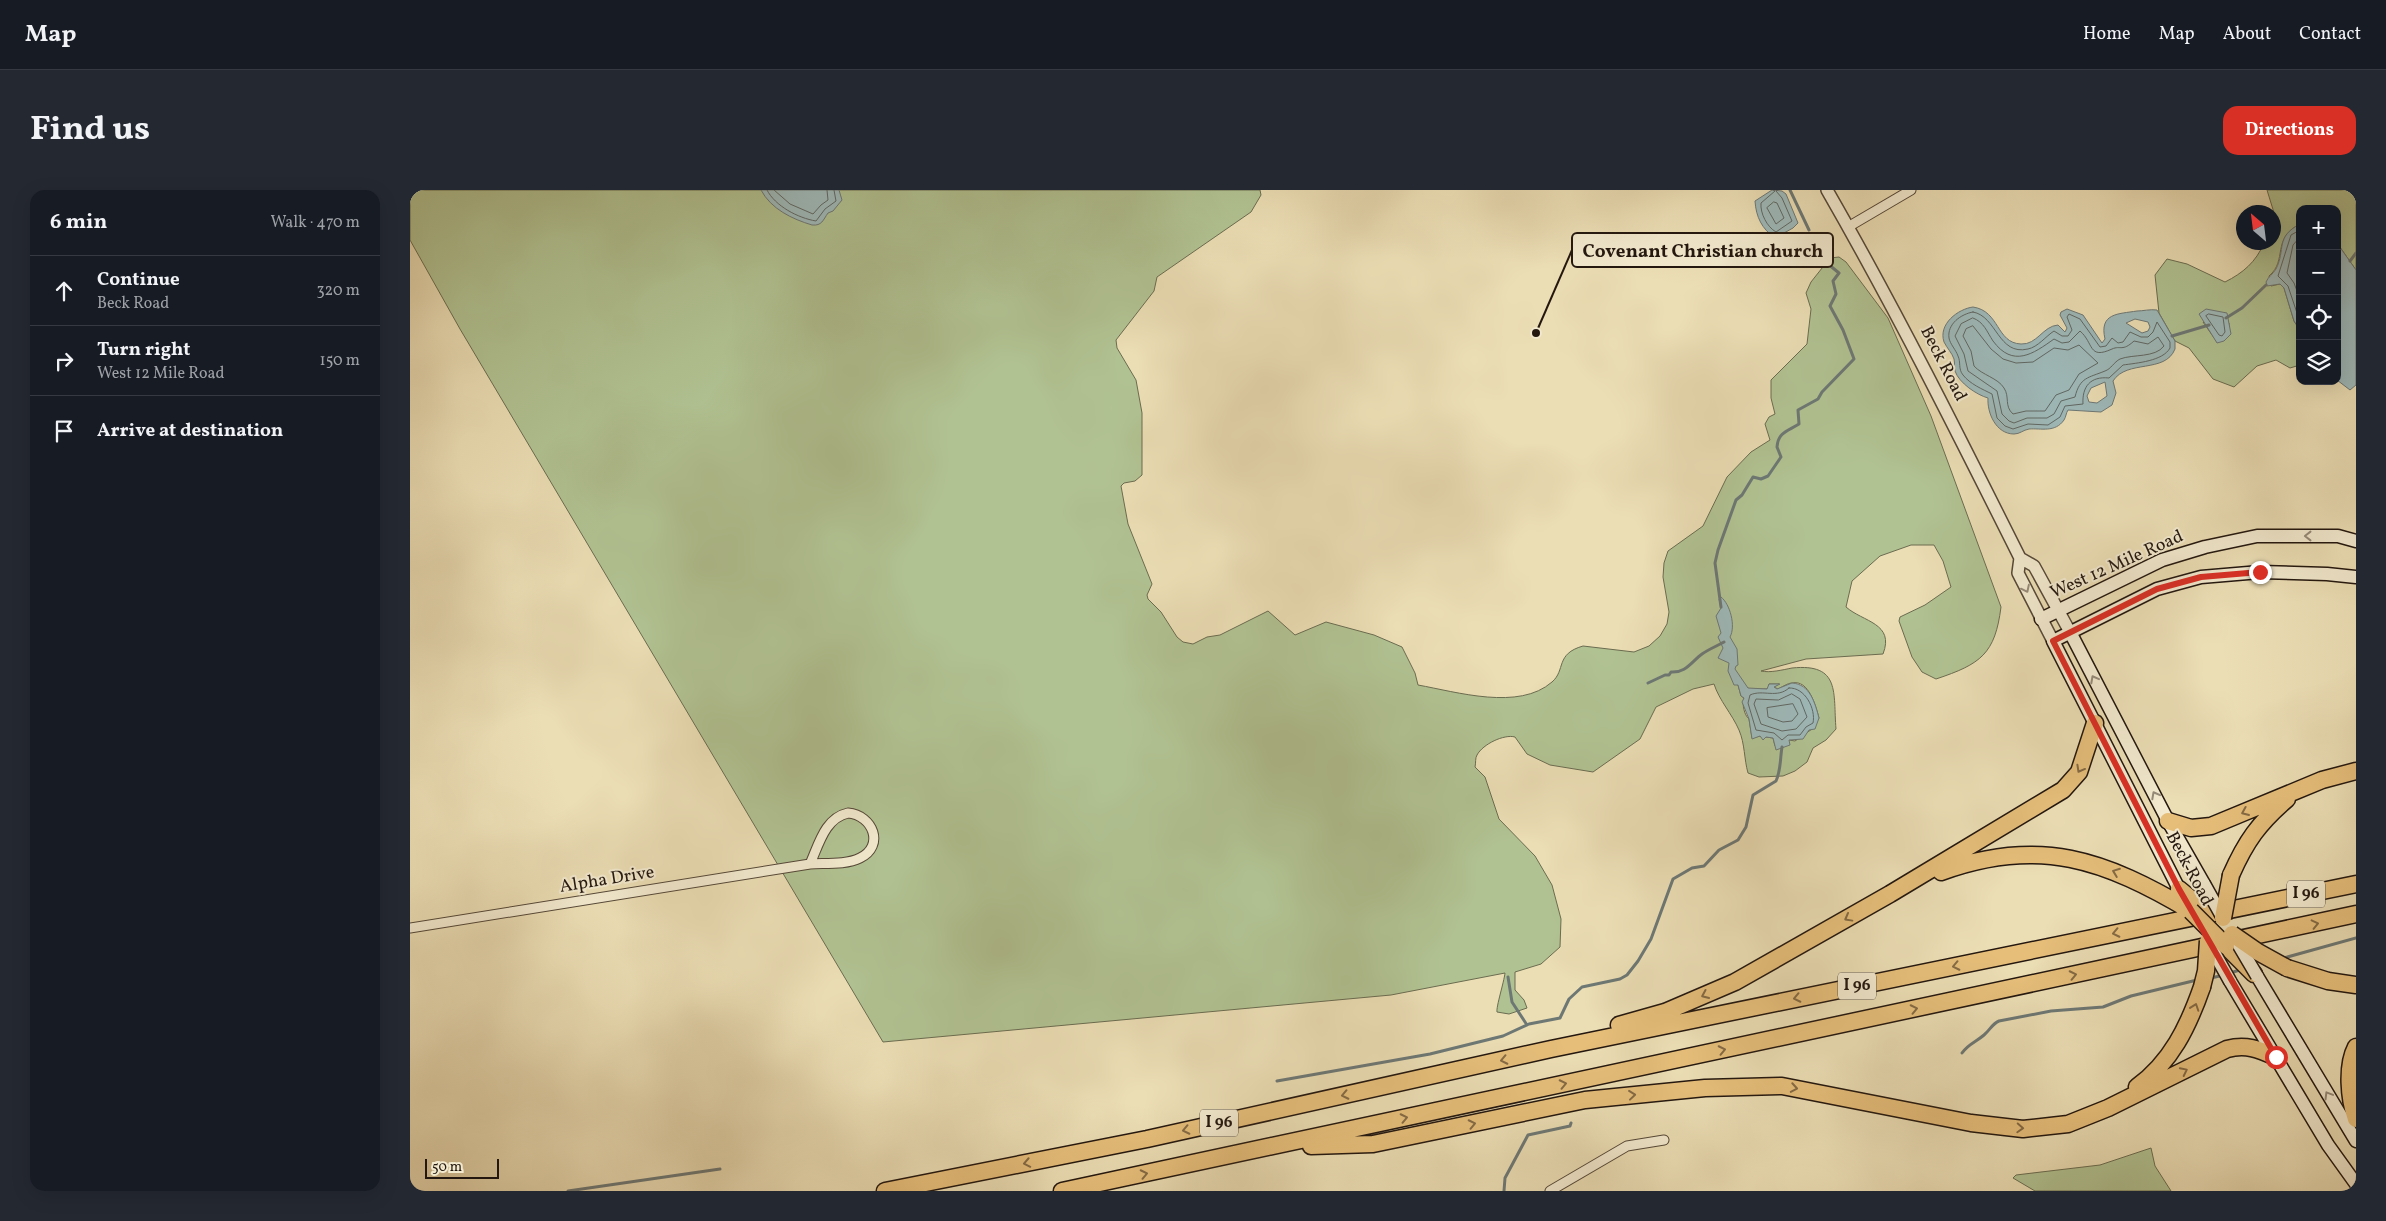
<!DOCTYPE html>
<meta charset="utf-8">
<style>
:root{--surface:#171b24;--page:#242831;--text:#f1f3f6;--muted:#9ea1a6;--line:#363941;--accent:#d93025}
body{margin:0;font-family:Vollkorn,serif;background:var(--page);color:var(--text)}
.controls{position:absolute;right:15px;top:15px;display:grid;overflow:hidden;border-radius:10px;box-shadow:0 5px 20px #0002}
.controls button{width:45px;height:45px;display:grid;place-items:center;padding:0;border:0;border-bottom:1px solid var(--line);background:var(--surface);color:var(--text);font:25px sans-serif}
.compass{position:absolute;left:1826px;top:15px;width:45px;height:45px;border-radius:50%;background:var(--surface);box-shadow:0 5px 20px #0002;rotate:332deg}
.scale{position:absolute;left:15px;bottom:12px;width:74px;box-sizing:border-box;padding-left:5px;border:2px solid #23170f;border-top:0;font-size:14px;line-height:18px;white-space:nowrap;color:#23170f;-webkit-text-stroke:4px #f2e9ce;paint-order:stroke}
.stop{position:absolute;width:15px;height:15px;margin:-11px;border:4px solid #d93025;border-radius:50%;background:#fff}
.stop.end{background:#d93025;border-color:#fff;box-shadow:0 1px 5px #0008}
.list{margin:0;padding:0;list-style:none}
h2{display:flex;justify-content:space-between;align-items:center;height:65px;margin:0;padding:0 20px;font-size:21px}
h2 small{font-size:16px;font-weight:400;color:var(--muted)}
.list li{display:grid;grid-template-columns:32px 1fr auto;gap:15px;align-items:center;box-sizing:border-box;height:70px;padding:0 20px;border-top:1px solid var(--line)}
.list b{display:block;font-size:19px;white-space:nowrap}
.list p{margin:0;font-size:16px;white-space:nowrap;color:var(--muted)}
.list em{font-size:16px;font-style:normal;color:var(--muted)}
.icon{flex:none;width:28px;height:28px;fill:none;stroke:currentColor;stroke-width:2;stroke-linecap:round;stroke-linejoin:round}
.map{position:relative;flex:none;width:1946px;height:1001px;overflow:hidden;border-radius:15px}
header{display:flex;align-items:center;gap:30px;box-sizing:border-box;height:70px;padding:0 25px;background:var(--surface);border-bottom:1px solid var(--line)}
header strong{font-size:24px}
nav{display:flex;gap:28px;margin-inline-start:auto;font-size:18px}
.intro{display:flex;align-items:center;justify-content:space-between;box-sizing:border-box;height:120px;padding:0 30px}
h1{margin:0;font-size:35px}
.button{padding:12px 22px;border-radius:15px;background:var(--accent);color:#fff;font-size:18px;font-weight:700}
main{display:flex;gap:30px;padding:0 30px}
aside{flex:1;background:var(--surface);border-radius:15px;box-shadow:0 5px 20px #0002}
.map>svg:first-child{display:block}
</style>
<header>
<strong>Map</strong>
<nav><a>Home</a><a>Map</a><a>About</a><a>Contact</a></nav>
</header>
<div class="intro"><h1>Find us</h1><a class="button">Directions</a></div>
<main>
<aside>
<h2>6 min<small>Walk · 470 m</small></h2>
<ul class="list">
<li><svg class="icon" aria-label="ahead" viewBox="0 0 24 24"><path d="M12 20V5M6 11l6-6 6 6"/></svg><div><b>Continue</b><p>Beck Road</p></div><em>320 m</em></li>
<li><svg class="icon" aria-label="right" viewBox="0 0 24 24"><path d="M7 20v-9h11M14 6l5 5-5 5"/></svg><div><b>Turn right</b><p>West 12 Mile Road</p></div><em>150 m</em></li>
<li><svg class="icon" aria-label="arrive" viewBox="0 0 24 24"><path d="M6 21V4h12l-3 4 3 4H6"/></svg><div><b>Arrive at destination</b></div></li>
</ul>
</aside>
<div class="map">
<svg width="1946" height="1001" viewBox="0 0 1946 1001">
<rect width="100%" height="100%" fill="#ebddb4"/>
<filter id="stains"><feTurbulence type="fractalNoise" baseFrequency=".004" numOctaves="4"/><feColorMatrix values="0 0 0 0 .2 0 0 0 0 .09 0 0 0 0 .02 0 0 0 .5 -.17"/></filter>
<radialGradient id="worn" r=".72"><stop offset=".6" stop-color="#630" stop-opacity="0"/><stop offset="1" stop-color="#630" stop-opacity=".3"/></radialGradient>
<path fill="#b1c292" stroke="#6a6c50" fill-rule="evenodd" d="M0,0H850L851,5L841,22L747,87L744,101L706,150L707,158L726,190L732,223V285L725,291L714,293L711,296L718,334L742,394L737,405L738,409L751,422L767,447L773,452L783,454L797,447L810,445L858,421L885,445L916,432L964,445L992,457L1005,483L1008,495C1047,502 1109,521 1142,492C1156,480 1145,464 1173,456L1224,462L1239,456L1250,446L1257,434L1259,422L1253,387L1254,373L1258,361L1293,336L1317,287L1341,262L1360,250L1355,234L1359,227L1365,224L1361,208V190L1397,154L1401,119L1396,103L1401,92L1420,68L1429,67L1436,72L1478,128L1521,226L1591,417C1585,464 1571,474 1526,489L1512,482L1502,467L1489,431L1490,427L1515,415L1541,397L1533,371L1524,355H1501L1470,366L1442,391L1436,417C1453,432 1485,433 1473,464L1396,469L1351,481C1360,483 1372,480 1382,478C1431,473 1423,503 1426,539L1416,550L1403,558L1397,572L1385,581L1373,586L1349,587L1338,583C1334,569 1335,554 1329,540C1322,524 1309,510 1304,494L1283,499L1246,517L1230,549L1183,582L1140,575L1117,564L1105,547C1094,544 1073,554 1067,565C1065,568 1066,573 1065,577L1075,587L1089,629L1125,666L1142,695L1151,729L1150,757L1131,774L1105,782V800L1114,810L1117,818L1099,824L1087,822C1086,817 1094,792 1095,783L981,805L473,852L50,139L0,50ZM1324,492L1340,499H1358L1359,494H1369L1364,497L1368,499C1372,497 1378,493 1382,493C1399,489 1406,517 1409,528L1402,539L1385,551L1379,550L1365,556L1363,548L1356,547L1353,549L1350,546L1342,548L1339,529C1334,525 1332,514 1334,508L1331,506L1328,495Z
M1857,0H1946V80L1927,53V19H1890V34C1861,49 1878,70 1859,86L1861,96L1870,94L1874,98L1884,131L1890,140V175L1880,178L1866,170L1847,176L1824,197L1803,189L1779,158L1765,151L1749,123L1745,85L1757,69L1777,74L1815,92C1833,83 1846,72 1854,53L1864,52L1865,26ZM1793,132L1819,133V137L1807,152Z
M1741,958L1745,976L1761,1001H1625L1603,988L1606,985L1690,975Z"/>
<path fill="#9eb9b9" stroke="#6d7875" fill-rule="evenodd" d="M351,0H429L432,10L423,21L418,23C413,30 412,36 402,35C382,29 361,19 351,0Z
M1362,0L1372,1L1376,4L1388,33L1383,38L1365,48C1352,39 1346,27 1345,11Z
M1890,34V140L1884,131L1874,98L1870,94L1857,96L1856,92C1858,87 1863,84 1866,79C1876,59 1865,47 1890,34Z
M1927,53L1946,80V195L1940,200L1927,190Z
M1563,117C1590,121 1586,153 1611,154C1627,155 1633,136 1648,135L1655,142L1657,138L1650,125L1651,122L1657,119L1673,125L1692,153L1695,149C1689,123 1708,124 1727,121C1733,121 1740,119 1747,120L1765,151V159C1755,184 1717,169 1703,191L1706,203L1702,215L1691,222L1658,220C1656,223 1656,227 1654,230C1645,243 1631,238 1619,239C1613,240 1610,244 1604,244C1586,244 1577,223 1578,208C1567,205 1549,193 1545,181C1544,177 1545,173 1544,169C1542,163 1537,158 1534,152C1528,134 1548,119 1563,117ZM1725,129L1738,132L1740,137L1738,141L1732,143L1716,133ZM1695,192L1697,206L1687,213L1679,212L1677,206L1681,198Z
M1796,119L1817,123L1821,144L1814,151L1807,153L1789,124Z
M1311,407C1320,414 1326,436 1320,447L1327,459L1328,475L1326,476L1325,479L1338,498L1357,499L1359,494H1370L1364,497L1367,499L1382,493C1400,494 1405,513 1409,528L1405,539L1399,540L1393,549L1379,550L1380,555L1366,560L1363,548L1356,547L1353,550L1350,546L1342,549L1339,529L1332,512L1334,508L1331,506L1328,495H1324L1318,481L1319,473L1308,468L1313,458L1308,447L1311,443L1306,426L1311,418L1309,409Z"/>
<g fill="none" stroke-linecap="round" stroke-linejoin="round">
<path stroke="#606864" stroke-width="1" d="M357,0C365,16 388,28 406,31L415,19L426,11L424,0
M364,0L380,14L403,24L411,15L418,10L417,0
M1363,0L1365,1L1351,13C1350,23 1357,37 1366,42L1382,31L1372,8L1366,1L1368,0
M1364,12L1367,13L1374,28L1366,34L1357,18Z
M1890,40L1881,45L1868,86L1878,96L1890,132
M1890,47L1883,55L1877,83L1884,93L1890,109
M1563,122C1587,126 1588,166 1618,159C1628,157 1636,146 1644,141L1652,146H1658L1662,140L1657,127L1659,124L1670,129L1690,157L1696,156L1702,148L1708,153L1713,152L1720,142L1731,147H1738L1743,142L1747,132L1760,152V158C1753,171 1727,173 1713,175L1699,188C1680,186 1672,197 1673,214L1655,216L1650,227L1638,235L1618,234L1603,239L1595,236L1587,228L1582,204C1572,199 1560,194 1553,185C1548,179 1551,172 1548,166C1546,160 1540,154 1539,148C1537,134 1551,124 1563,122Z
M1799,124L1813,127L1815,142L1812,146L1809,145L1796,126Z
M1563,128C1574,132 1577,142 1583,151C1603,178 1623,164 1644,149L1652,153L1659,152L1670,141C1684,153 1678,170 1702,159C1711,155 1712,162 1724,151L1738,154L1748,147L1754,156C1745,168 1723,164 1710,169C1704,172 1701,179 1695,181C1678,188 1670,187 1665,207L1651,211L1644,224L1637,228H1617L1604,233L1599,231L1592,224L1587,201L1558,181L1554,164L1545,146L1551,134Z
M1563,136L1581,159L1593,169L1606,173L1623,172L1644,158L1658,160L1669,155L1688,173L1669,184L1659,200L1646,205L1635,221H1616L1603,224C1594,216 1600,207 1594,198C1588,188 1572,185 1564,176L1561,161L1553,146L1556,139Z
M1379,498C1395,497 1406,519 1403,533L1396,537L1390,545H1378L1372,550L1364,543L1346,540L1338,513L1340,505C1353,499 1367,509 1379,498Z
M1382,504L1390,509L1397,527L1386,539L1372,541L1351,534L1344,514L1346,509L1368,510Z
M1383,514L1388,524L1382,531L1373,532L1358,527L1357,518Z"/>
<path stroke="#6d7875" stroke-width="3" d="M1380,0L1399,40
M1940,71L1946,63
M1816,128L1832,118L1856,95
M1762,146L1799,135
M1311,417L1305,373L1308,360L1326,310L1332,305L1343,287L1351,289L1358,286L1371,267L1367,257C1368,242 1378,241 1389,234L1388,220L1408,209L1412,202L1444,169L1433,140L1420,116L1426,104L1423,91L1429,83L1418,74
M1238,493L1255,485H1259L1261,482C1276,483 1281,472 1292,464C1299,459 1307,456 1314,452
M1870,769L1946,748
M1820,783L1833,779
M1098,787L1102,812L1117,835
M1801,788L1814,785
M1552,863C1558,854 1566,852 1574,845C1580,840 1582,834 1589,831L1641,821L1693,817L1721,806L1787,790
M867,891L1020,864L1093,846L1119,834L1150,828L1159,809L1172,797L1210,789L1217,785L1228,771L1241,749L1263,689L1282,678L1294,676L1309,660L1328,650L1336,637L1343,605L1366,591C1371,580 1370,569 1372,557
M158,1001L310,979
M1094,1001L1095,988L1118,945L1160,936L1161,933"/>
<defs>
<path id="minor" d="M1438,37L1501,0
M438,623C463,625 475,656 450,668C436,675 415,673 400,674C409,654 415,628 438,623Z
M0,738L400,674
M1140,1001L1217,956L1254,950"/>
<path id="tertiary" d="M1417,0C1486,120 1548,244 1610,368L1608,383L1643,451
M1610,368L1624,376L1660,442"/>
<path id="secondary" d="M1631,429L1752,370L1795,357L1847,346H1928L1946,351
M1660,442L1758,631L1794,694
M1773,707L1643,451L1747,399L1791,387L1850,382L1917,384L1946,387
M1847,786L1946,951
M1820,791L1918,955L1946,994"/>
<path id="motorway" d="M1758,631L1781,638L1801,636L1912,590L1946,581
M1531,682C1629,646 1695,670 1781,721
M1821,685C1836,651 1849,633 1877,609
M1769,699L1792,718
M1816,756L1844,784
M1877,778L1918,791L1946,795
M1209,835L1255,822L1325,792L1480,704L1653,600L1669,582L1685,533
M1946,857C1936,876 1939,909 1946,929
M1727,897C1761,872 1778,837 1792,797
M901,956L963,954L1175,910L1295,898L1372,896L1561,933L1613,939L1658,934L1698,918L1817,859C1836,854 1848,859 1866,867
M475,1001L737,949L1141,859L1946,694
M652,1001L1946,724"/>
</defs>
<use href="#minor" stroke="#554838" stroke-width="11"/>
<use href="#tertiary" stroke="#554838" stroke-width="14"/>
<use href="#secondary" stroke="#23170f" stroke-width="15"/>
<use href="#motorway" stroke="#23170f" stroke-width="19"/>
<use href="#minor" stroke="#f2e9ce" stroke-width="9"/>
<use href="#tertiary" stroke="#f2e9ce" stroke-width="11"/>
<use href="#secondary" stroke="#f2e9ce" stroke-width="12"/>
<use href="#motorway" stroke="#e6be7a" stroke-width="16"/>
<defs>
<path id="secondary-bridge" d="M1794,694L1813,728
M1824,747L1847,786
M1797,750L1820,791"/>
<path id="motorway-bridge" d="M1781,721L1816,756
M1813,728L1821,685
M1822,744L1848,762L1877,778
M1792,797L1796,781L1798,751"/>
</defs>
<use href="#secondary-bridge" stroke="#23170f" stroke-width="15" stroke-linecap="butt"/>
<use href="#motorway-bridge" stroke="#23170f" stroke-width="19" stroke-linecap="butt"/>
<use href="#secondary-bridge" stroke="#f2e9ce" stroke-width="12"/>
<use href="#motorway-bridge" stroke="#e6be7a" stroke-width="16"/>
</g>
<defs><path id="oneway-chevron" d="M-2-3.5L2.5 0L-2 3.5" fill="none" stroke-width="1.6" stroke-linecap="round" stroke-linejoin="round" transform="scale(1.25)"/></defs>
<g stroke="#958a78">
<use href="#oneway-chevron" transform="translate(1898 346) rotate(180)"/>
<use href="#oneway-chevron" transform="translate(1616 399) rotate(64)"/>
<use href="#oneway-chevron" transform="translate(1684 489) rotate(-118)"/>
<use href="#oneway-chevron" transform="translate(1745 605) rotate(-118)"/>
<use href="#oneway-chevron" transform="translate(1918 905) rotate(-121)"/>
</g>
<g stroke="#846a44">
<use href="#oneway-chevron" transform="translate(1670 579) rotate(119)"/>
<use href="#oneway-chevron" transform="translate(1835 622) rotate(157)"/>
<use href="#oneway-chevron" transform="translate(1706 682) rotate(-159)"/>
<use href="#oneway-chevron" transform="translate(1438 728) rotate(151)"/>
<use href="#oneway-chevron" transform="translate(1905 734) rotate(-13)"/>
<use href="#oneway-chevron" transform="translate(1706 743) rotate(168)"/>
<use href="#oneway-chevron" transform="translate(1546 776) rotate(168)"/>
<use href="#oneway-chevron" transform="translate(1663 785) rotate(-12)"/>
<use href="#oneway-chevron" transform="translate(1295 805) rotate(156)"/>
<use href="#oneway-chevron" transform="translate(1387 808) rotate(168)"/>
<use href="#oneway-chevron" transform="translate(1785 817) rotate(-71)"/>
<use href="#oneway-chevron" transform="translate(1504 819) rotate(-12)"/>
<use href="#oneway-chevron" transform="translate(1312 860) rotate(-12)"/>
<use href="#oneway-chevron" transform="translate(1094 870) rotate(168)"/>
<use href="#oneway-chevron" transform="translate(1774 881) rotate(-26)"/>
<use href="#oneway-chevron" transform="translate(1153 894) rotate(-12)"/>
<use href="#oneway-chevron" transform="translate(1384 898) rotate(10)"/>
<use href="#oneway-chevron" transform="translate(935 905) rotate(168)"/>
<use href="#oneway-chevron" transform="translate(1222 905) rotate(-6)"/>
<use href="#oneway-chevron" transform="translate(994 928) rotate(-12)"/>
<use href="#oneway-chevron" transform="translate(1062 934) rotate(-12)"/>
<use href="#oneway-chevron" transform="translate(1610 938) rotate(3)"/>
<use href="#oneway-chevron" transform="translate(776 940) rotate(168)"/>
<use href="#oneway-chevron" transform="translate(617 973) rotate(169)"/>
<use href="#oneway-chevron" transform="translate(734 984) rotate(-12)"/>
</g>
<g fill="none" stroke-linecap="round" stroke-linejoin="round">
<path stroke="#d93025" stroke-width="6" d="M1850,382L1791,387L1747,399L1643,451L1769,699L1866,867"/>
</g>
<g text-anchor="middle" dominant-baseline="central" stroke-width="4" stroke-linejoin="round" paint-order="stroke">
<g fill="#f2e9ce" stroke="#615648" stroke-width="1">
<rect x="1877" y="690.5" width="38" height="27" rx="4"/>
<rect x="1428" y="782.5" width="38" height="27" rx="4"/>
<rect x="790" y="919.5" width="38" height="27" rx="4"/>
</g>
<g font-size="16" font-weight="bold" fill="#23170f">
<text x="1896" y="704">I 96</text>
<text x="1447" y="796">I 96</text>
<text x="809" y="933">I 96</text>
</g>
<g font-size="18" fill="#23170f" stroke="#f2e9ce">
<text transform="translate(1533 174) rotate(63)">Beck Road</text>
<text transform="translate(1707 375) rotate(-24)">West 12 Mile Road</text>
<text transform="translate(1779 679) rotate(62)">Beck Road</text>
<text transform="translate(197 690) rotate(-9)">Alpha Drive</text>
</g>
</g>
<path fill="none" stroke="#23170f" stroke-width="2" d="M1126 143L1162 60"/>
<circle fill="#23170f" stroke="#f2e9ce" stroke-width="2" cx="1126" cy="143" r="5"/>
<rect fill="#f2e9ce" stroke="#23170f" stroke-width="2" x="1162" y="43" width="261" height="34" rx="5"/>
<g font-size="19" text-anchor="middle" font-weight="bold" fill="#23170f">
<text x="1293" y="67">Covenant Christian church</text>
</g>
<rect width="100%" height="100%" filter="url(#stains)"/>
<rect width="100%" height="100%" fill="url(#worn)"/>
</svg>
<div class="controls">
<button>+</button>
<button>−</button>
<button><svg class="icon" aria-label="locate" viewBox="0 0 24 24"><circle cx="12" cy="12" r="6"/><path d="M12 2v4M12 18v4M2 12h4M18 12h4"/></svg></button>
<button><svg class="icon" aria-label="layers" viewBox="0 0 24 24"><path d="M12 4l9 5-9 5-9-5zM3 14l9 5 9-5"/></svg></button>
</div>
<svg class="compass" viewBox="-18 -18 36 36"><path d="M0-13l5 13h-10z" fill="#e53935"/><path d="M0 13l5-13h-10z" fill="#9ea1a6"/></svg>
<div class="scale">50 m</div>
<div class="stop" style="left:1866px;top:867px"></div>
<div class="stop end" style="left:1850px;top:382px"></div>
</div>
</main>
